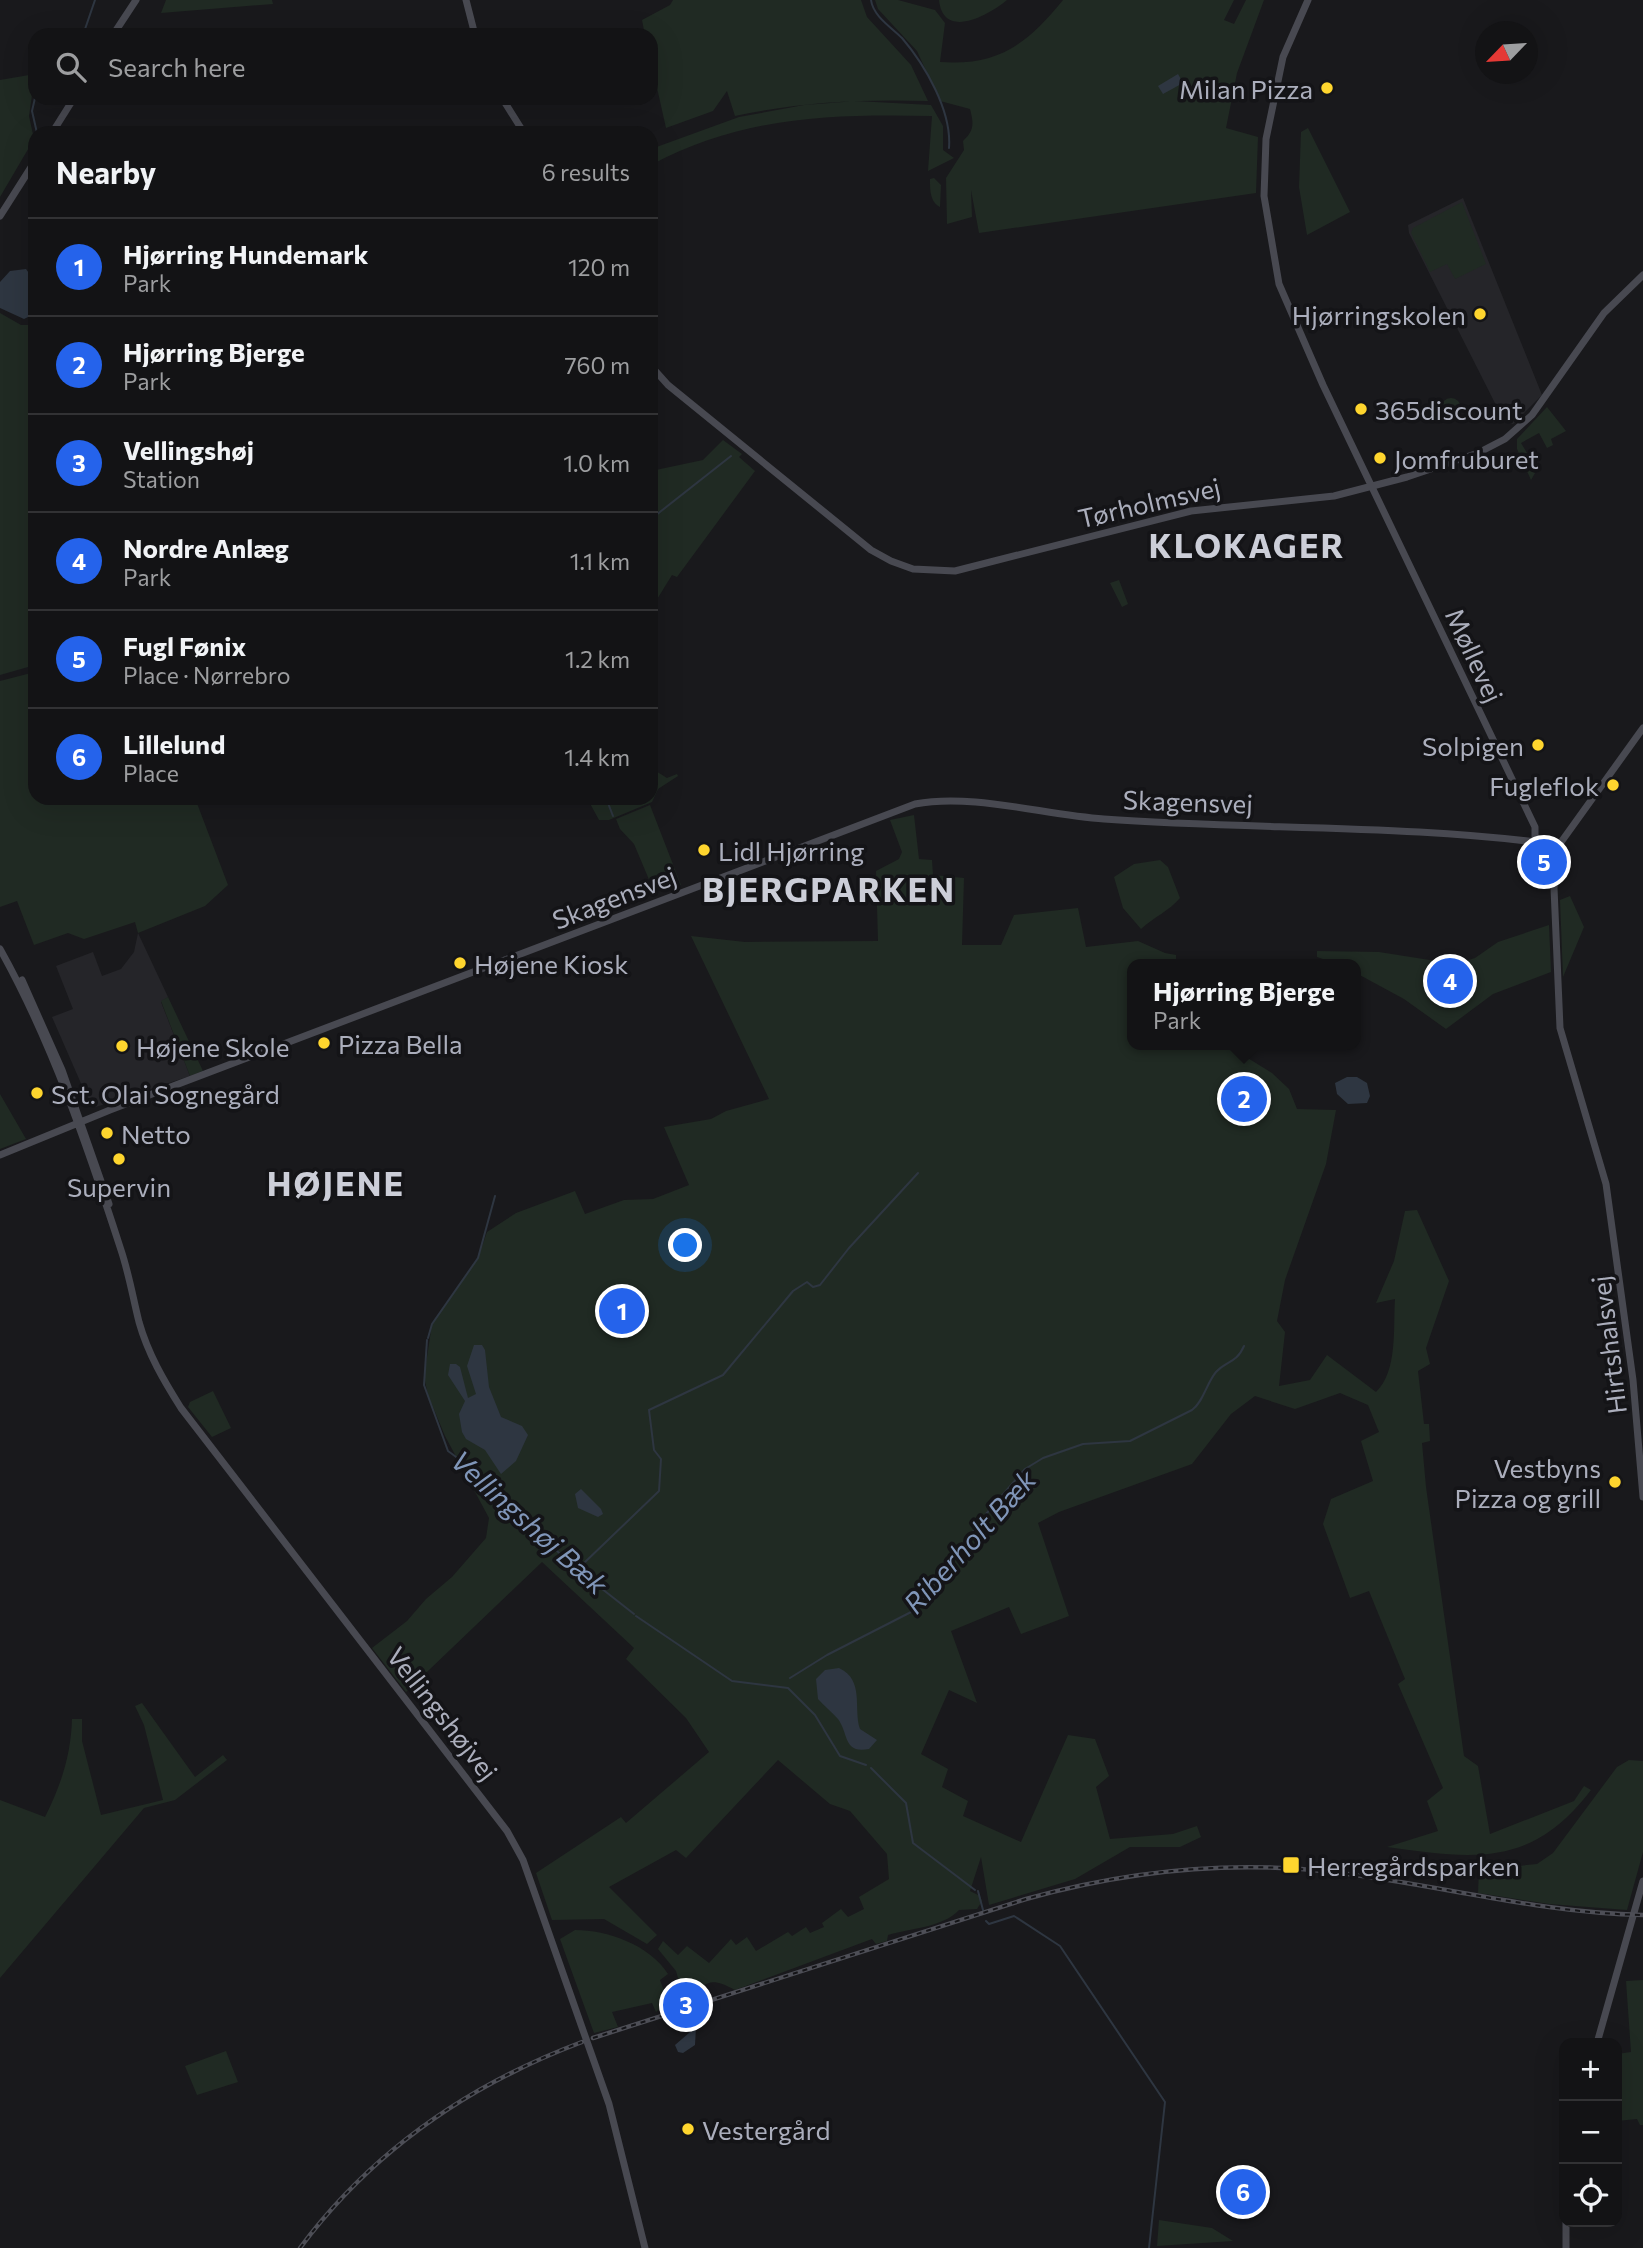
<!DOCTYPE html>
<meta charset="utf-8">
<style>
:root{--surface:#131315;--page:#1c1c1e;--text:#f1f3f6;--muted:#9d9ea0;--line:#323234;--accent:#2563eb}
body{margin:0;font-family:Commissioner,sans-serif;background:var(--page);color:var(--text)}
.controls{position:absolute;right:21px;bottom:21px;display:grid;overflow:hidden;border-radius:14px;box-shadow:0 7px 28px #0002}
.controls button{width:63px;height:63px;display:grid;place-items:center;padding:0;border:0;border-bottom:2px solid var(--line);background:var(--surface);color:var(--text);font:35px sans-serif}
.compass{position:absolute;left:1475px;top:21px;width:63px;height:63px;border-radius:50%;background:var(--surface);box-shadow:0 7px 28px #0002;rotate:245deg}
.you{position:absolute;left:686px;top:1246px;width:24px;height:24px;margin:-18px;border:5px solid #fff;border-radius:50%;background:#1a73e8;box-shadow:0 0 0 10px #1a73e833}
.badge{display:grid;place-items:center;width:46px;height:46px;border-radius:50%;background:var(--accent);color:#fff;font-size:23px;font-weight:700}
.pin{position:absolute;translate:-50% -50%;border:4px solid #fff;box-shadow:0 2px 7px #0006}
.popup{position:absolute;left:1127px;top:959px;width:234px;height:91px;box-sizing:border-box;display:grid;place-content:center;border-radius:14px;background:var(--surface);filter:drop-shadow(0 2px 5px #0005);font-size:23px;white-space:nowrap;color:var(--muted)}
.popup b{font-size:26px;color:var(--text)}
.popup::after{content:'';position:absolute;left:50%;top:100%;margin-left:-14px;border:14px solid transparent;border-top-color:var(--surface)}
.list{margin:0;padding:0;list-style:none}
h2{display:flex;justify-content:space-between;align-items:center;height:91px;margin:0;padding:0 28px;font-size:30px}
h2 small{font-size:23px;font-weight:400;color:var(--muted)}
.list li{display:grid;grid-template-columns:46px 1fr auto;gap:21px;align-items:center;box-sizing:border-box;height:98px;padding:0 28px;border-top:2px solid var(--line)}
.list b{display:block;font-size:26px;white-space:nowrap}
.list p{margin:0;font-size:23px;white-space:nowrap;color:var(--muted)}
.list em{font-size:23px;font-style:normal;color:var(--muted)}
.icon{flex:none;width:38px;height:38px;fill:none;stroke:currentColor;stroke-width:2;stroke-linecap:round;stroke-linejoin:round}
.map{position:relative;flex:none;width:1643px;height:2248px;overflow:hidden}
.search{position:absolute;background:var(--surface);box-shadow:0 7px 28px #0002;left:28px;top:28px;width:630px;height:77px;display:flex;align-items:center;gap:18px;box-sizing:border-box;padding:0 24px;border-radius:21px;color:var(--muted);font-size:26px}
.panel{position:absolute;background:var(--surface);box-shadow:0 7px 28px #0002;left:28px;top:126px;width:630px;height:679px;border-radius:21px}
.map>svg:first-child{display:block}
</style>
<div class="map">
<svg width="1643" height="2248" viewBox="0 0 1643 2248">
<rect width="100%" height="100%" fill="#19191c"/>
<path fill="#252529" d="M1463,198L1542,395L1513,424L1505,422L1499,411L1409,233L1408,225Z
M138,933L168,997L161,1002L190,1076L96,1107L90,1104L52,1017L73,1009L56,966L93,952L102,976L121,969L134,952Z"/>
<path fill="#202a23" d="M166,0H272L273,4L161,13Z
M673,0H861L867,17L911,65L928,101C861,99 800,102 735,116L727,91L713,111L666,128L651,61V35H645L642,20L670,5Z
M875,0H898L935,10L945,23L940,62C999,66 1027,44 1063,0H1234L1224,20L1234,24L1246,0H1264L1237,73L1226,128L1258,137L1256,193L979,233L971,190L972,217L947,224L946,178L964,150L963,141C974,131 974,124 970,109L940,101L917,51L878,9Z
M939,0H1007C988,16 943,40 939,0Z
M35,74L29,116L34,139L0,197V80Z
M856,101L931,105L943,126V150L954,158L928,171L932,116C832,114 742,116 651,165V149L739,117L804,105Z
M1308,128L1350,212L1307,235L1299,187L1301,132Z
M934,178L941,185L940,207C930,202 930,190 930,179Z
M1462,202L1486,264L1455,279L1447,264L1430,272L1411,233L1413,228Z
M0,313L21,325H35V665L0,675Z
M1441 408a10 10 0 1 1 20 0a10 10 0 1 1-20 0Z
M1547,407L1566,431L1551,439L1553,445L1547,448L1539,433L1521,443L1527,453L1525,460L1530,471L1535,473L1531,480L1517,449V439Z
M723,440L742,454L739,457L755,471L677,577L672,575L651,609V471L703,460Z
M1119,580L1128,604L1122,607L1110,583Z
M35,672V798H195L228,885L205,906L138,933L135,922L84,939L68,933L34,945L17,901L0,907V681Z
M651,768L667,778L677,774L678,776L658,789L652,802L609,820H599L587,798H651Z
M650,805L681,885L667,890L661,886L653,889L634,844L620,829L616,819Z
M914,815L919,859L932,860L933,875L964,878L962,945H1001L1014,915L1078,908L1086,947L1138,941L1165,953L1176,955V964H1132V1045H1236L1238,1052L1272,1073L1289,1089L1297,1109L1336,1110L1326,1164L1285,1280L1277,1321L1285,1332L1279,1386L1310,1380L1327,1355L1376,1392C1398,1371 1393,1328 1395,1299L1376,1303L1394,1261L1405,1211L1417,1210L1449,1281L1426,1348L1430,1364L1418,1371L1424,1424H1429L1430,1441L1422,1443L1426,1487L1464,1756L1478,1766L1490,1834L1574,1801L1584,1786L1591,1790C1532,1868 1474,1859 1387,1847L1438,1831L1427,1801L1443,1788L1398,1684L1405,1679L1369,1591L1350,1598L1323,1524L1331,1499L1373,1481L1361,1441L1379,1432L1368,1405L1340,1393L1295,1409L1255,1396L1231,1414L1192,1464L1059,1512L1038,1523L1069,1616L1021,1634L1009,1607L951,1631L977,1703L949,1690L921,1754L948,1769L942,1787L968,1801L963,1816L1021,1842L1068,1735L1095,1739L1109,1776L1096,1787L1110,1839L1173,1834L1197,1826L1201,1837L1180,1847H1130L1075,1879L989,1905L981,1857L970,1891L980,1896L982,1901L977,1909L959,1910C942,1928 910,1928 888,1935L887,1941L876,1944L872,1939L735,1990C706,1974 710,1986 683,1995L676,1971L658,1949L663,1941L678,1955L687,1946L709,1963L731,1939L736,1945L747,1937L756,1951L788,1932L792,1936L806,1927L810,1933L824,1927L822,1923L841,1909L848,1917L864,1909L859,1897L889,1879L887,1854L850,1811L830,1804L778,1760L686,1858L676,1850L609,1887L657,1935L647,1944L604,1919L552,1920L536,1873L621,1817L626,1823L709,1752L686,1718L626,1659L634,1648L542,1562L406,1692L372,1648L407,1621L426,1599L452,1577L486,1538L489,1518L445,1436L428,1395L424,1377L432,1324L478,1258L487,1232L516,1213L575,1191L585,1214L624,1200L653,1199L689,1185L664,1127L711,1119L726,1111L769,1099L691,936L745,942L878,941L876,871L899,859L902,852L890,820Z
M1160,860L1168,867L1180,898C1169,911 1154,917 1141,929L1123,908L1114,877L1134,864Z
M1570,896L1584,927L1563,977L1560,900Z
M1549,925L1551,972L1493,994L1446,1029L1404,999L1356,973V964H1338L1317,957V951L1379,952L1455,964L1475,958L1498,942Z
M168,997L203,1071L190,1076L161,1001Z
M0,1094L26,1139L0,1149Z
M213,1391L231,1428L212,1437L188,1407L190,1402Z
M142,1703L195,1777L223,1755L227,1760L175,1800L144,1808L0,1978V1800L45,1817C61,1785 71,1755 72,1719H82V1741L101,1815L163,1800L144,1725L135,1706Z
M1629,1760L1643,1761V1852L1627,1910L1549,1904L1478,1893L1479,1870L1537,1864L1553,1853L1617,1767Z
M575,1930C607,1930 650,1945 668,1974L660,1980L664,1991L671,1998L656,2012L652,2003L612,2012L618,2027L594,2033L560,1939Z
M1643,1980V2125H1640L1637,2119L1617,2121V2054L1631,2052L1626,1981Z
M226,2051L238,2082L197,2095L185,2066Z
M1159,2220L1212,2228L1233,2241L1157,2246Z"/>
<path fill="#2e3641" d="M1178,74L1183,83L1163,94L1158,86Z
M26,269L33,279L30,316L24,319L0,308V282L10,271Z
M1347,1077H1357L1367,1083L1370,1096L1367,1103L1348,1104L1337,1094L1335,1083Z
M474,1345H482L485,1350L489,1387L501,1417L522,1426L528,1435L516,1461L501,1474L485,1450L466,1439L462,1432L459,1414L465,1401L448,1375L450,1364H456L460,1367L468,1398L476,1394L467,1366Z
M581,1489L601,1509L603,1514L598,1517L578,1508L575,1494Z
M839,1668C865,1680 853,1709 860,1729L877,1740L869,1749C843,1754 849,1734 838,1719C832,1712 824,1706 818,1699L816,1679L825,1670Z
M696,2027L695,2045L683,2053L678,2052L675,2045Z"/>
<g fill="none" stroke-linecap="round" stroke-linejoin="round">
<path stroke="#2e3641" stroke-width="2" d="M871,0C873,16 891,27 902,38C925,65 952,111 949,148
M83,35L95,0
M35,98L32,111L37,133
M651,519L731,456
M606,798L613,816
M428,1338L432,1324L478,1258L495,1196
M427,1340L424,1385L448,1451L505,1493L523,1520L578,1570L634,1614
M583,1564L659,1491L661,1459L654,1450L649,1410L723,1375L793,1291L807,1282L813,1287L820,1285L849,1248L918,1173
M636,1616L732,1681L788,1688L815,1715L840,1756L866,1765
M790,1678L827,1655L915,1610L986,1514L1025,1469L1043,1458L1083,1444L1130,1441L1192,1410C1204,1401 1206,1384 1216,1372C1227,1360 1236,1364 1244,1346
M871,1768L906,1803L913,1843L975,1890
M978,1891L983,1910
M986,1921L989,1924L1014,1916L1060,1946L1165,2102L1149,2248"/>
<path stroke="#484951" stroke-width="7" d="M466,0L475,35
M1308,0L1283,57L1266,139L1264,196L1279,284L1323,385L1535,827V842
M113,35L136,0
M502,98L524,133
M52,133L74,98
M0,216L35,161
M651,366L668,385L871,550L891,561L913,569L955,571L1191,511L1334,496L1407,477L1478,453L1505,439L1532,415L1604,313L1643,275
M1643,728L1559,845L1554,888L1560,1028L1606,1184L1633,1380L1643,1497
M0,949C52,1042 88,1148 121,1250C129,1274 133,1298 139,1322C148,1354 164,1381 181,1408L507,1831L523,1860L609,2104L645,2248
M22,980L62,1070L109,1204
M0,1155L110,1110L915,804C973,793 1044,815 1104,819C1256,830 1407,824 1559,845
M1597,2043L1643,1881
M1566,2222V2248"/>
<defs>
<path id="rail" d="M593,2038L1026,1899C1126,1871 1228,1860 1332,1872C1436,1884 1538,1913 1643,1915
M300,2248C373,2150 468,2085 582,2042"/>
</defs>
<use href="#rail" stroke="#4d4e56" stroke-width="4.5"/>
<use href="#rail" stroke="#141417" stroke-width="2" stroke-dasharray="5" stroke-linecap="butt"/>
</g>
<g fill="#fed52e" stroke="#141417" stroke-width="2.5">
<circle cx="1327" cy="88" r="7"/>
<circle cx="1480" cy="314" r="7"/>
<circle cx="1361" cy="409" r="7"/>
<circle cx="1380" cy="458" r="7"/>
<circle cx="1538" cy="745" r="7"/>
<circle cx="1613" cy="785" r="7"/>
<circle cx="704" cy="850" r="7"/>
<circle cx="460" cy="963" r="7"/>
<circle cx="324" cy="1043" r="7"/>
<circle cx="122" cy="1046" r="7"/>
<circle cx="37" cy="1093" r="7"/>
<circle cx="107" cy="1133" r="7"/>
<circle cx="119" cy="1159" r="7"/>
<circle cx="1615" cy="1482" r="7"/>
<rect x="1282" y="1856" width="18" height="18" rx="3.5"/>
<circle cx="688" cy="2129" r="7"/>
</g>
<g text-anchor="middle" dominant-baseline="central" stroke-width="7" stroke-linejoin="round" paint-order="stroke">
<g font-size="26" fill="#abaebc" stroke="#141417" text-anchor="start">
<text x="1313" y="88" text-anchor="end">Milan Pizza</text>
<text x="1466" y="314" text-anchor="end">Hjørringskolen</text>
<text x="1375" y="409">365discount</text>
<text x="1394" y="458">Jomfruburet</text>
<text x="1524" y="745" text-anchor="end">Solpigen</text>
<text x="1599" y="785" text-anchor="end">Fugleflok</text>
<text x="718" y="850">Lidl Hjørring</text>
<text x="474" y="963">Højene Kiosk</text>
<text x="338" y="1043">Pizza Bella</text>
<text x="136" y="1046">Højene Skole</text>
<text x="51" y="1093">Sct. Olai Sognegård</text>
<text x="121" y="1133">Netto</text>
<text x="119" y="1186" text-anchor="middle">Supervin</text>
<text x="1601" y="1467" text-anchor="end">Vestbyns<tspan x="1601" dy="30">Pizza og grill</tspan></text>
<text x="1307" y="1865">Herregårdsparken</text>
<text x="702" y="2129">Vestergård</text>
</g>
<g font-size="26" fill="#abaebc" stroke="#141417">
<text transform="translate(1149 502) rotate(-13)">Tørholmsvej</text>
<text transform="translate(1475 655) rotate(65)">Møllevej</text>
<text transform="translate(1188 801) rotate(2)">Skagensvej</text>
<text transform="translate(614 897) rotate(-21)">Skagensvej</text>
<text transform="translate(1608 1345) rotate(-97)">Hirtshalsvej</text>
<text transform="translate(443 1713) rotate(52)">Vellingshøjvej</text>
</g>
<g font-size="28" font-style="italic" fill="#8096b9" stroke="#141417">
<text transform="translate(530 1522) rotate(42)">Vellingshøj Bæk</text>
<text transform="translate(969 1541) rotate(-48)">Riberholt Bæk</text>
</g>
<g font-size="33" font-weight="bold" letter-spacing="2" fill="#ccced8" stroke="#141417">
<text x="1247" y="544">KLOKAGER</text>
<text x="829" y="888">BJERGPARKEN</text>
<text x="336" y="1182">HØJENE</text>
</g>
</g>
</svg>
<div class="controls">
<button>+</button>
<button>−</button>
<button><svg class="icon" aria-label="locate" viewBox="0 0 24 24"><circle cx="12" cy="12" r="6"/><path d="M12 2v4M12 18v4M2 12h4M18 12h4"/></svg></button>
</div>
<svg class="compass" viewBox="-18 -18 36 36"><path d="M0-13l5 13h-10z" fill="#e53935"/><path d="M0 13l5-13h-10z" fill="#9d9ea0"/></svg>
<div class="you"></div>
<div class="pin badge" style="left:622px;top:1311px">1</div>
<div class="pin badge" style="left:1244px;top:1099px">2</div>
<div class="popup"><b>Hjørring Bjerge</b>Park</div>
<div class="pin badge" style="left:686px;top:2005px">3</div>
<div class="pin badge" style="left:1450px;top:981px">4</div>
<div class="pin badge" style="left:1544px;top:862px">5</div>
<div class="pin badge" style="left:1243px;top:2192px">6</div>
<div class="search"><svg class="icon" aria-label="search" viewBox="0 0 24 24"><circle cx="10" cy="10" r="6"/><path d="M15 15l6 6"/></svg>Search here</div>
<section class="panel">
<h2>Nearby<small>6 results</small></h2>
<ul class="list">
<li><span class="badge">1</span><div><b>Hjørring Hundemark</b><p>Park</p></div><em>120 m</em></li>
<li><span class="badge">2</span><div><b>Hjørring Bjerge</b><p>Park</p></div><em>760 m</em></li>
<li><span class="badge">3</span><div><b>Vellingshøj</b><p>Station</p></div><em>1.0 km</em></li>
<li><span class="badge">4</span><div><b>Nordre Anlæg</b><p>Park</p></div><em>1.1 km</em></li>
<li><span class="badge">5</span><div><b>Fugl Fønix</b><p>Place · Nørrebro</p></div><em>1.2 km</em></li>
<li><span class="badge">6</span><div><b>Lillelund</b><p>Place</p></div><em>1.4 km</em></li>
</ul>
</section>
</div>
